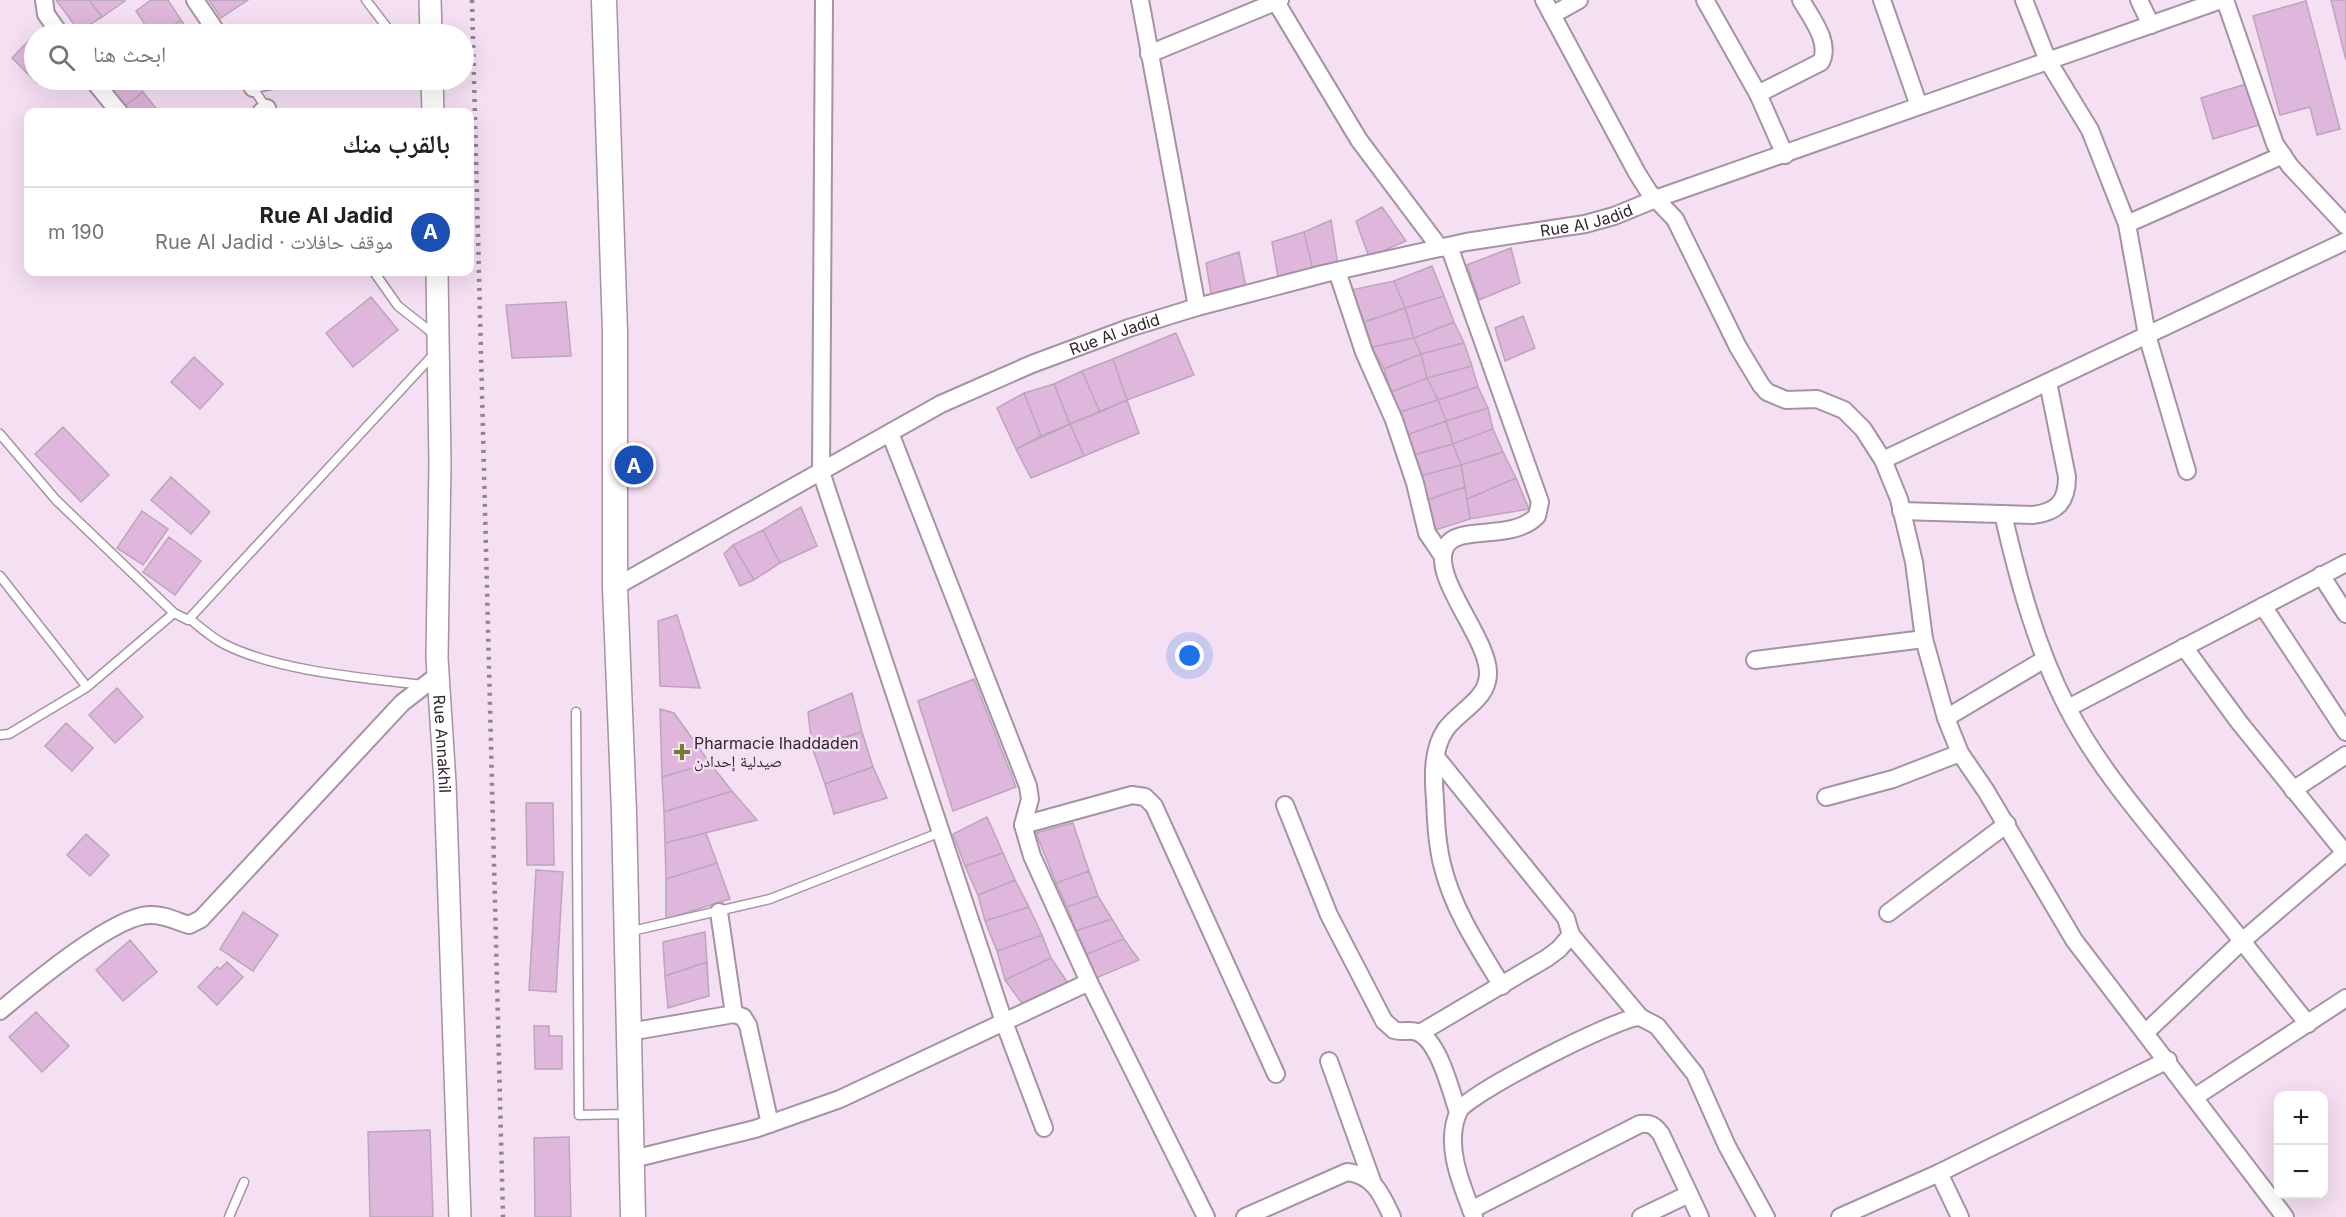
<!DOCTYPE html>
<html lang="ar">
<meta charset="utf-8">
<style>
:root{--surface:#fff;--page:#f2f2f2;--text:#202124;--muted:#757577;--line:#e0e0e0;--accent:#d93025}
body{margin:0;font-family:Inter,"Noto Naskh Arabic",sans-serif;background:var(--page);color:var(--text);direction:rtl}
.controls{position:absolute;right:18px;bottom:18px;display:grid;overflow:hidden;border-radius:12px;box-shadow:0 6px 24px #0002}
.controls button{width:54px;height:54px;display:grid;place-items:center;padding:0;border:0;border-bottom:2px solid var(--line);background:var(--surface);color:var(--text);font:30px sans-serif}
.you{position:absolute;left:1190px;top:656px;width:21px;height:21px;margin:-15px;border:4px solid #fff;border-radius:50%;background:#1a73e8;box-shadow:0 0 0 9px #1a73e833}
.badge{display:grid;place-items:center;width:39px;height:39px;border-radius:50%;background:var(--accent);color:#fff;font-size:20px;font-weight:700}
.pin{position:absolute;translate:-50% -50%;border:3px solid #fff;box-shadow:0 2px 6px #0006}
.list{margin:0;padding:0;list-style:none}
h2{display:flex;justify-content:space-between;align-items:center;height:78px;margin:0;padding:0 24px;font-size:26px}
h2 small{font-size:20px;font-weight:400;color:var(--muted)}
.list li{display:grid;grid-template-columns:39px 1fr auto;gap:18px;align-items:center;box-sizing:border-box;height:90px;padding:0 24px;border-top:2px solid var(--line)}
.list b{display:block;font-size:22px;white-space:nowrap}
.list p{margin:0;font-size:20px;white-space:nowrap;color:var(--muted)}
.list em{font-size:20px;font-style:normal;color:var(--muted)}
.icon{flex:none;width:33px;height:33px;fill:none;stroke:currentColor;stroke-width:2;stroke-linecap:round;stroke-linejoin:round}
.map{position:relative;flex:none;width:2346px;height:1217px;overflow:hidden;direction:ltr}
.search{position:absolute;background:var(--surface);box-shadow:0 6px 24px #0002;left:24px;top:24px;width:450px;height:66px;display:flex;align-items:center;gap:15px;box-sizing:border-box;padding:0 21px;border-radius:33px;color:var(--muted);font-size:22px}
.panel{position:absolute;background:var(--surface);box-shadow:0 6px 24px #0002;left:24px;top:108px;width:450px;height:168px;border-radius:12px;direction:rtl}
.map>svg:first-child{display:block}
</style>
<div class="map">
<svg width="2346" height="1217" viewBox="0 0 2346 1217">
<rect width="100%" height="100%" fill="#f5dff3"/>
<path fill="#dfb6dc" stroke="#bba6ba" stroke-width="1.5" d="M56,0H89L102,17L79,31Z
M89,0H124L125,1L102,17Z
M151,0H168L181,20L161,34H151L136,11Z
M209,0H248L221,18Z
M2331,0H2346V60Z
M2306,1L2340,129L2317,135L2310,107L2280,115L2253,16Z
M181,20L191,34H161Z
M34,35V80H41L37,83L12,58Z
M104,80H134L143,92L121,109Z
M2249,83L2262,124L2213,139L2201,98Z
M143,92L159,112H124L121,109Z
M1382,207L1406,241L1369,257L1356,221Z
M1331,220L1338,265L1313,270L1304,232Z
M1304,232L1313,270L1278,277L1272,242Z
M1511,248L1520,283L1479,300L1467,265Z
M1239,252L1247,293L1212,299L1206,263Z
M1432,266L1444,296L1405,308L1394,281Z
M1394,281L1405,308L1364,322L1351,290Z
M1444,296L1454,322L1414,338L1405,308Z
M371,297L398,330L353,367L326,333Z
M566,302L571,356L512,358L506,305Z
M1405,308L1414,338L1372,347L1364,322Z
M1523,316L1535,348L1505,361L1495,328Z
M1454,322L1464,343L1421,354L1414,338Z
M1176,333L1194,375L1127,400L1113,359Z
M1414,338L1421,354L1384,369L1372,347Z
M1464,343L1472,366L1427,378L1421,354Z
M1421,354L1427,378L1391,392L1384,369Z
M194,357L223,384L200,409L171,382Z
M1113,359L1127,400L1100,412L1082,371Z
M1472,366L1478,387L1438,400L1427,378Z
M1082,371L1100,412L1070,424L1054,384Z
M1427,378L1438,400L1400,412L1391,392Z
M1054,384L1070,424L1041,436L1024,393Z
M1478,387L1488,408L1446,421L1438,400Z
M1024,393L1041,436L1016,449L997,408Z
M1127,400L1139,433L1084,456L1070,424Z
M1438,400L1446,421L1407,435L1400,412Z
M1488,408L1493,429L1453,444L1446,421Z
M1446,421L1453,444L1413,455L1407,435Z
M1070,424L1084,456L1031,478L1016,449Z
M63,427L109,475L81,502L35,454Z
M1493,429L1503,452L1461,465L1453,444Z
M1453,444L1461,465L1420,476L1413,455Z
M1503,452L1516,478L1467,499L1461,465Z
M1461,465L1465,487L1427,500L1420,476Z
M171,477L210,512L191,534L151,500Z
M1516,478L1529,509L1470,519L1467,499Z
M1465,487L1470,519L1432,531L1427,500Z
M801,507L817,546L780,563L763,530Z
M142,511L168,529L143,565L117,548Z
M763,530L780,563L754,580L733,545Z
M169,537L201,561L175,595L143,572Z
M733,545L754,580L740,586L724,554Z
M677,615L700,688L660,686L658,621Z
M974,679L1016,787L953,811L918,701Z
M117,688L143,717L115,743L89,715Z
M852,693L862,732L812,747L808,712Z
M660,709L674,713L710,763L662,777Z
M66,723L93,748L72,771L45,746Z
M862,732L873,767L825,784L812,747Z
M710,763L732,791L664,812L662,777Z
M873,767L887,798L834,814L825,784Z
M732,791L757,820L665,843L664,812Z
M526,803H553L554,865H527Z
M987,817L1003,853L965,866L953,834Z
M1073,823L1089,871L1056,883L1036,833Z
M706,833L717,863L666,879L665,843Z
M86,834L109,855L90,876L67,855Z
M1003,853L1015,880L978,895L965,866Z
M717,863L730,899L666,919V879Z
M536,870L563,872L556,992L529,990Z
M1089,871L1098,896L1067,907L1056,883Z
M1015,880L1029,907L985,921L978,895Z
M1098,896L1112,919L1076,931L1067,907Z
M1029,907L1042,935L997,951L985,921Z
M243,912L278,935L253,971L220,949Z
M1112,919L1124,939L1087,954L1076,931Z
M705,932L707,962L665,976L663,942Z
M1042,935L1051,958L1005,980L997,951Z
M1124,939L1139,960L1096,978L1087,954Z
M130,940L157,972L123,1001L96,970Z
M1051,958L1070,986L1024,1006L1005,980Z
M227,962L243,977L217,1005L198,987L217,967L220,969Z
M707,962L709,996L668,1008L665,976Z
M36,1012L69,1046L42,1072L9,1037Z
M534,1026H549V1036H562V1069H535Z
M430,1130L433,1217H370L368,1132Z
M569,1137L571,1217H535L534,1138Z"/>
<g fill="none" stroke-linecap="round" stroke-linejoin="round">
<defs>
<path id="service" d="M366,0L392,34
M267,109L253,88L299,80
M374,272L398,306L435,335
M0,434L56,500L174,613L188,620L434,354
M0,576L87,687
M190,619C201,628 212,638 224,644C277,671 364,678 423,685
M576,712L579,1115L628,1114
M0,735L9,734L87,687L174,613
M628,932L770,899L941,832
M229,1217L244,1182"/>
<g id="minor">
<path d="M44,0L46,14L60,34"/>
<path d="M195,0L218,34"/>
<path d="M824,0L821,472L1004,1022L1044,1128"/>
<path d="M1140,0L1197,307"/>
<path d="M1544,0L1637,173L1649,192L1675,219L1738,347L1761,385L1767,392L1786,400L1817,399L1844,410L1863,429L1883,460L1899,499L1914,562L1924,639L1946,718L1960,753L1986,791L2074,940L2285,1217"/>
<path d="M1705,0L1758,94L1785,155"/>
<path d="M1882,0L1919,106"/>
<path d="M2024,0L2048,61L2090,130L2127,224L2147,335L2187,471"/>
<path d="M2139,0L2151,25"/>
<path d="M2225,0L2275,144L2290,166L2346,226"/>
<path d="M1276,2L1359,140L1440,248"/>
<path d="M1552,15L1579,0"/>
<path d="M1149,54L1280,0"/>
<path d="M93,80L119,112"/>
<path d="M248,80L253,88"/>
<path d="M1758,94L1821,62C1831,42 1811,18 1801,0"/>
<path d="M261,112L267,108"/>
<path d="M2127,224L2283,155"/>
<path d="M1449,246L1540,502L1537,516C1512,542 1459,524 1446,546C1429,575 1487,636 1488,672C1489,699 1460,710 1446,729C1432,749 1433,777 1435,800C1436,822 1437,846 1443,868C1454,911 1479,948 1502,986"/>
<path d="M1337,271L1364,352L1394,420L1415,483L1427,533L1442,555"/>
<path d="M890,433L1028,786L1030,799L1023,825L1032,856L1089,982L1206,1217"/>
<path d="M1883,460L2346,241"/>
<path d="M1901,511L2033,515C2057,512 2067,502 2067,477L2048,382"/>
<path d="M2003,514C2018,579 2036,647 2067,707C2100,771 2148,824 2192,879C2232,927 2269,976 2308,1024"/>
<path d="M2321,575L2346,614"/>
<path id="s1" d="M615,587L941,404L1032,364L1129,328L1197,307L1323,274L1466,242L1585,224L1614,216L1658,198L2221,0"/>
<path d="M2263,606L2346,732"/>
<path d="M2184,647L2239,722L2345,853"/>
<path d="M1755,660L1924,639"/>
<path d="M2068,708L2346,563"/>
<path d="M1946,718L2045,659"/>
<path d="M2293,790L2346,755"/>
<path d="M1826,797L1893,779L1960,753"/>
<path d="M1285,805L1329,915L1384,1021L1394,1030C1402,1033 1410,1029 1417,1032C1439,1040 1451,1092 1458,1112"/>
<path d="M1023,825L1132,795L1145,797L1154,806L1276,1074"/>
<path d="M719,912L734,1014"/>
<path d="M1888,913L2007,824"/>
<path d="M1571,935L1640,1017L1657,1026L1695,1074L1727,1146L1766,1217"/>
<path d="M0,1011C30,986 113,916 149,915C163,914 176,921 189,925L201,919L402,703L438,675"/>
<path d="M629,1032L734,1014L743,1017L748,1025L770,1124"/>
<path d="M1420,1033L1547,958L1559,949L1571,935L1566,918L1436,757"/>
<path d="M2145,1033L2241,942L2346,852"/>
<path d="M1329,1061L1372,1181"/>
<path d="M2195,1097L2346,998"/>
<path d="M633,1159L755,1129L840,1099L1089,982"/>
<path d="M1471,1210L1640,1124C1651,1123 1654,1125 1661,1134L1700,1217"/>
<path d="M1245,1217L1347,1172C1374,1175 1382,1195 1392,1217"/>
<path d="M1474,1217C1462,1186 1443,1144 1459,1111C1467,1094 1620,1016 1640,1017"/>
<path d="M1641,1217L1689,1194"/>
<path d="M1840,1217L1939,1173"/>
<path d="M1960,1217L1939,1173L2168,1060"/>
</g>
<g id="tertiary">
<path d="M430,0L431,34"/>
<path d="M432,80L433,112"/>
<path id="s2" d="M437,272L440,463L437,658L445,783L460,1217"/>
</g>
<path id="secondary" d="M604,0L615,332V587L624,812L633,1217"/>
</defs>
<use href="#service" stroke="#a692a5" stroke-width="11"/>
<use href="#minor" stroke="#a692a5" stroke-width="20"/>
<use href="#tertiary" stroke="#a692a5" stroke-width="24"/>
<use href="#secondary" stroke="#a692a5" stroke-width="27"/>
<use href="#service" stroke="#fff" stroke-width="8"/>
<use href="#minor" stroke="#fff" stroke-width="16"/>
<use href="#tertiary" stroke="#fff" stroke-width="21"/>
<use href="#secondary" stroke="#fff" stroke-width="24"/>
<path stroke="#928390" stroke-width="4.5" stroke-dasharray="3 6" stroke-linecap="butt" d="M472,0L503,1217"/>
</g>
<path fill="#6f8030" stroke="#f5dff3" stroke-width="2" d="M679 743h6v6h6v6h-6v6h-6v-6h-6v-6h6z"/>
<g text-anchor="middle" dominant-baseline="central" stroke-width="5" stroke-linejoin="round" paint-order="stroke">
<g font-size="16" fill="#2f272e" stroke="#f5dff3">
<text stroke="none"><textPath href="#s1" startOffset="1047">Rue Al Jadid</textPath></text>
<text stroke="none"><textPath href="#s1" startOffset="561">Rue Al Jadid</textPath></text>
<text stroke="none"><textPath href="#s2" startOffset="472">Rue Annakhil</textPath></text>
</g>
<g font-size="16" fill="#2f272e" stroke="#f5dff3" text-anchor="start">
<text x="694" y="743">Pharmacie Ihaddaden<tspan x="694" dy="18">صيدلية إحدادن</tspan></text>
</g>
</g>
</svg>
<div class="controls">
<button>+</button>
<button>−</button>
</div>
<div class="you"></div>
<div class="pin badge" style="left:634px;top:465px;background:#1a4fb4">A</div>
<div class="search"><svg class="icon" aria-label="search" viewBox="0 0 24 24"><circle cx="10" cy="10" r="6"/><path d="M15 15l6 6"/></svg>ابحث هنا</div>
<section class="panel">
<h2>بالقرب منك<small></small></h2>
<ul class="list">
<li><span class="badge" style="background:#1a4fb4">A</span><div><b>Rue Al Jadid</b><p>موقف حافلات · Rue Al Jadid</p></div><em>190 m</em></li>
</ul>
</section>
</div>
